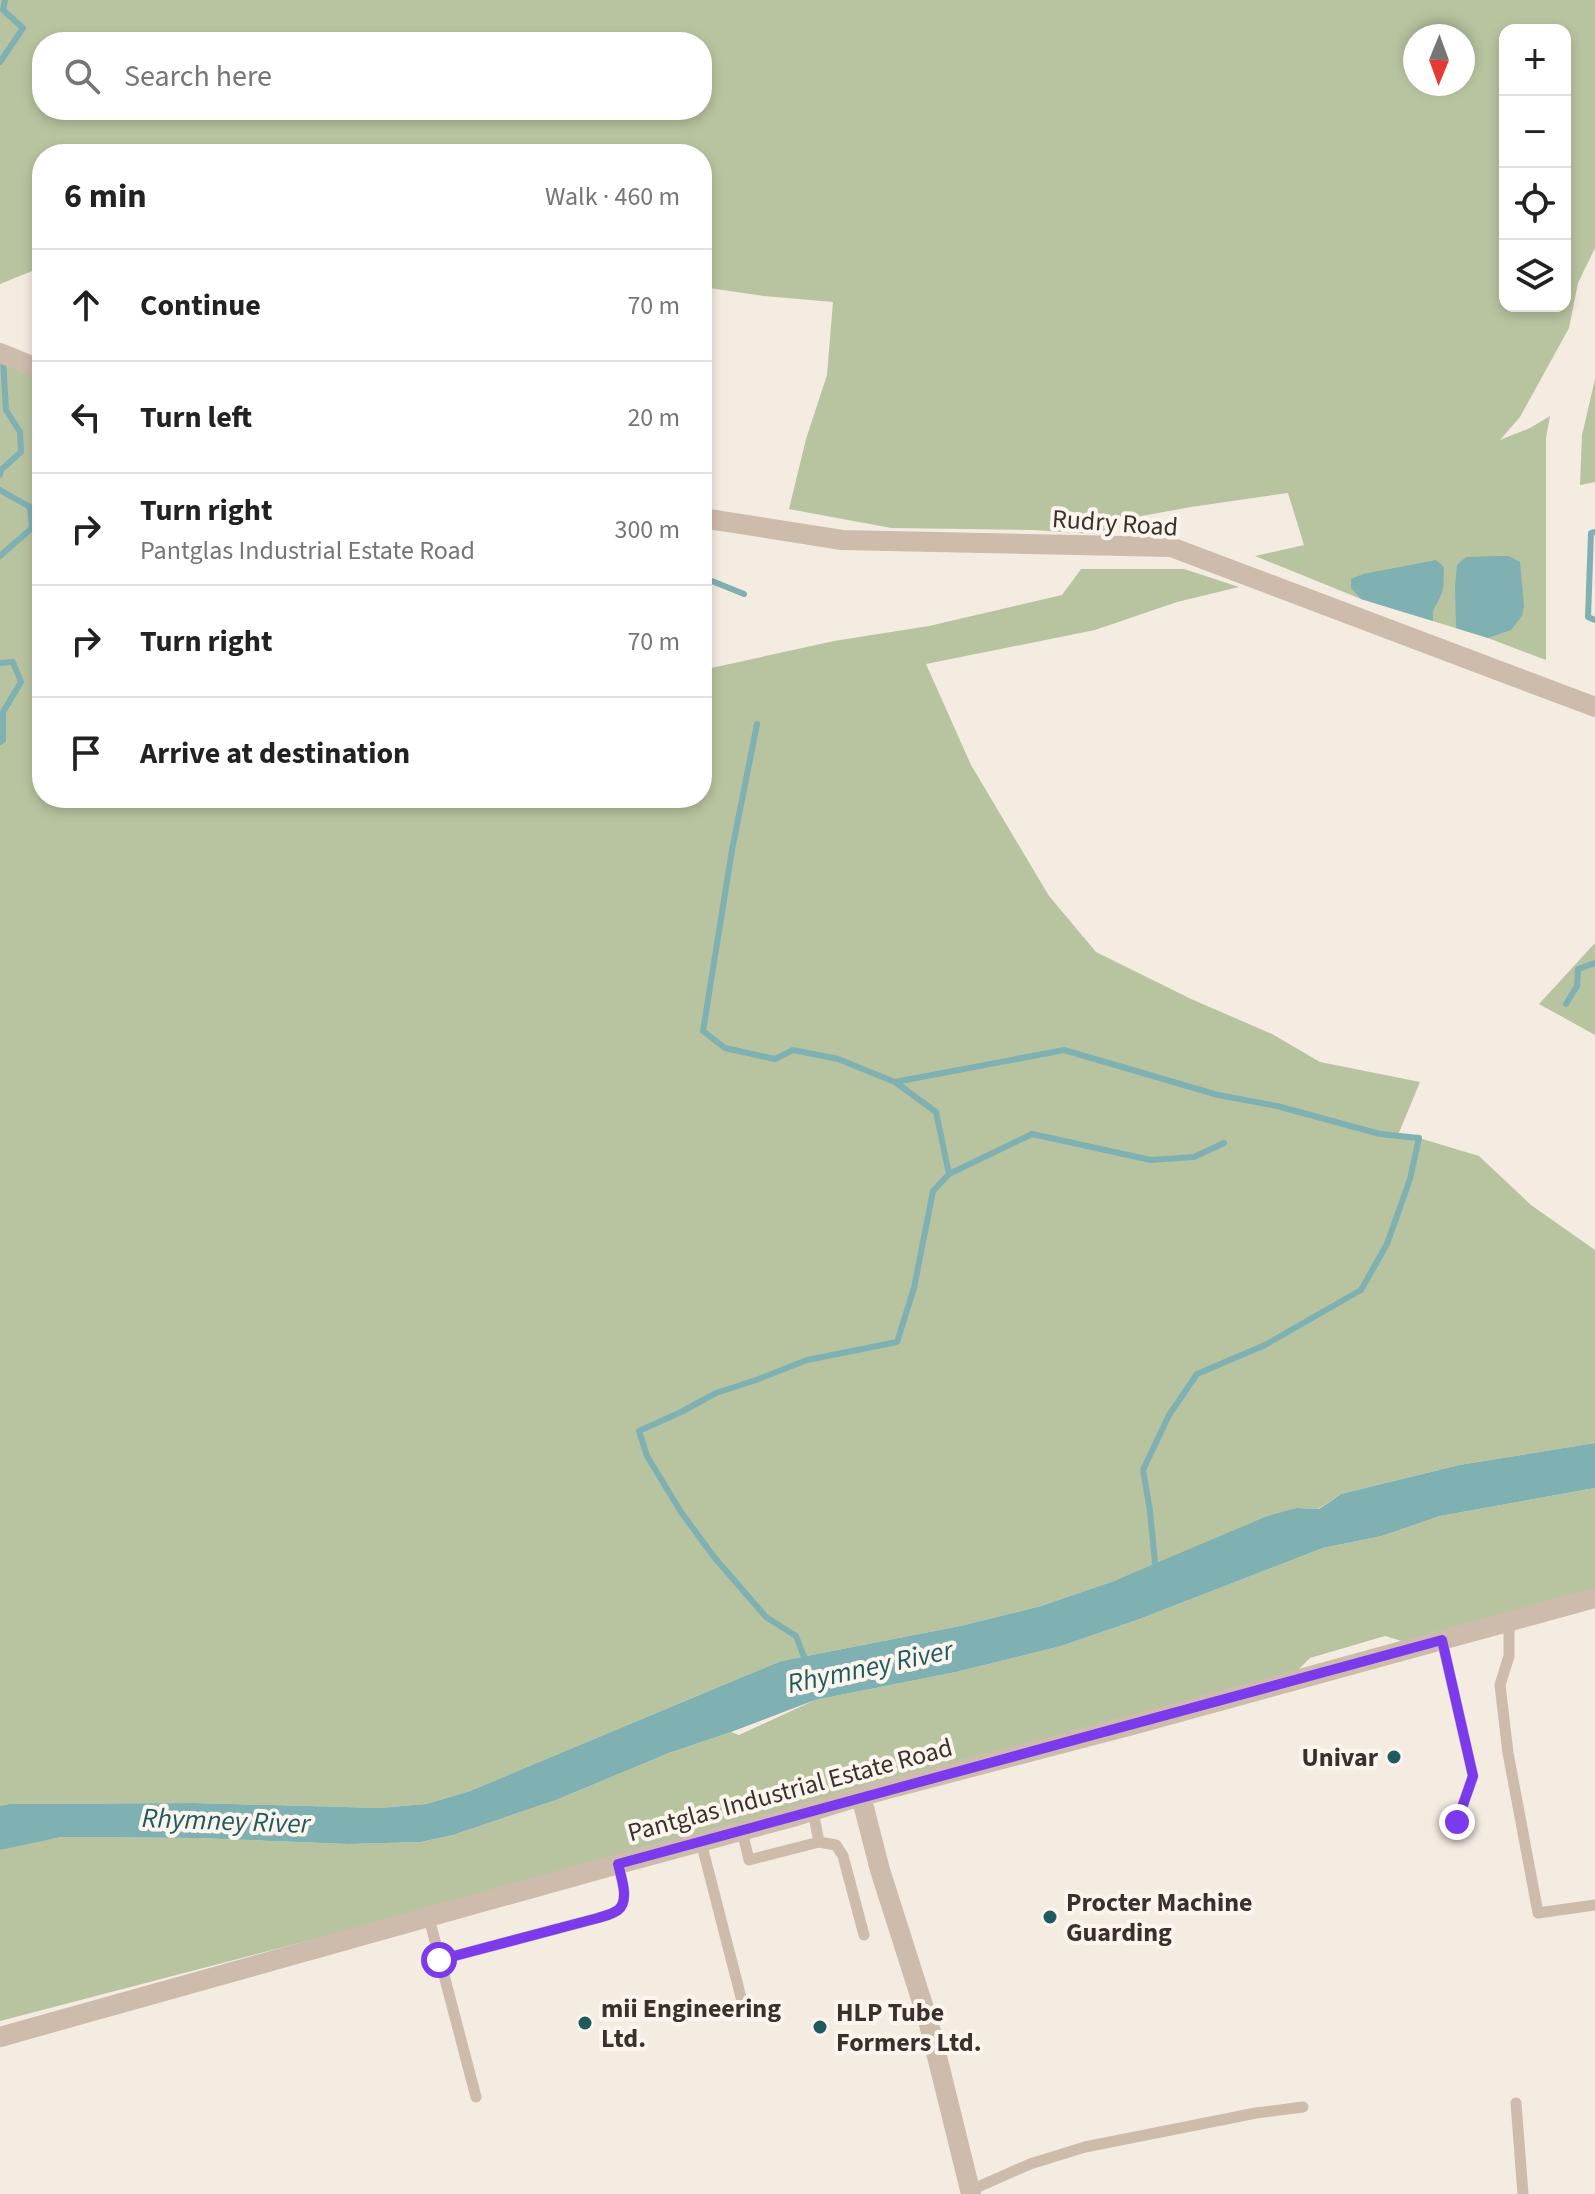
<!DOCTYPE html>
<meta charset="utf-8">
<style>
:root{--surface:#fff;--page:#f6f6f6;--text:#222;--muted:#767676;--line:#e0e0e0}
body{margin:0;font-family:"Source Sans 3",sans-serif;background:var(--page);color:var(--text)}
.controls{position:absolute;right:24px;top:24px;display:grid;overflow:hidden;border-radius:16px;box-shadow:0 4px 12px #0003}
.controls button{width:72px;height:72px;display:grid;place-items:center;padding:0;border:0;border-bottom:2px solid var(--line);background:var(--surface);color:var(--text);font:40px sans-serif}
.compass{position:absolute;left:1403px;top:24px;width:72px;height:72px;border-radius:50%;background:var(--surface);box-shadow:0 4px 12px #0003;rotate:181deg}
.stop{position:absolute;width:24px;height:24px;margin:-18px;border:6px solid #7c3aed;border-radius:50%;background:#fff}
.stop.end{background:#7c3aed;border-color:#fff;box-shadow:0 2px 8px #0008}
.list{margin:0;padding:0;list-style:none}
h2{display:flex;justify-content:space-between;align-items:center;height:104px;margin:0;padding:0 32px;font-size:34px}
h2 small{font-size:26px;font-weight:400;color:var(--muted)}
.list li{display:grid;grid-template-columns:52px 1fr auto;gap:24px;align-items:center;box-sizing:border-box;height:112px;padding:0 32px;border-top:2px solid var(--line)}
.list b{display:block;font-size:30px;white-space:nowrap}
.list p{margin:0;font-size:26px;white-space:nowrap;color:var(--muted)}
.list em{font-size:26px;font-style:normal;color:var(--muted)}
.icon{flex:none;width:44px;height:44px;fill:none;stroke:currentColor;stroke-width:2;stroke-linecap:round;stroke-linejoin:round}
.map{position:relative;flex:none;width:1595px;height:2194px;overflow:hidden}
.search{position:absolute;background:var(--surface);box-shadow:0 4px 12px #0003;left:32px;top:32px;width:680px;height:88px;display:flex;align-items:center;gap:20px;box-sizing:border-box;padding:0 28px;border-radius:32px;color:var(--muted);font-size:30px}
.panel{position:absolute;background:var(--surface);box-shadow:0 4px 12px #0003;left:32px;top:144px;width:680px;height:664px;border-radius:32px}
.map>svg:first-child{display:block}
</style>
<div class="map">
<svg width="1595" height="2194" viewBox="0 0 1595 2194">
<rect width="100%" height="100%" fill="#f4ebe1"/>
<path fill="#b8c4a0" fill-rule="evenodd" d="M0,0H1595V248L1578,283L1569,328L1520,417L1500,440L1530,428L1550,416L1546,438V660L1488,638L1361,599L1255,556L1304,545L1288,493L1191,507L1114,521L1109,535L1033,530L891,528L789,509L806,439L827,375L833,302L764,296L702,287V154H42V267L0,284ZM1505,30H1565V306H1505ZM1415,36H1463V84H1415ZM42,42H702V110H42Z
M0,348L42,370V798H702V670L834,641L929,626L1062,595L1081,569H1184L1239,587L1177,602L1095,630L926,664L971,765L1049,896L1096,952L1191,999L1272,1034L1320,1062L1420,1082L1398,1135L1419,1138L1479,1156L1531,1205L1595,1250V1443L1459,1465L1341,1494L1318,1509L1296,1508L1114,1581L1041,1606L960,1626L781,1661L470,1791L426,1804L379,1808L195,1803L9,1804L0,1806Z
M1595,379V482L1580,485L1582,435Z
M1595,943V1035L1539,1004Z
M1595,1488V1592L1405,1642L1385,1636L1310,1658L1294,1674L410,1914L0,2021V1850L5,1848L61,1837L199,1838L348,1844L421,1842L453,1835L556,1800L669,1753L731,1732L739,1735L815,1700L956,1672L1061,1646L1137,1620L1323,1548L1382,1536L1440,1516Z"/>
<path fill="#7fb0b2" d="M1496,556H1509L1520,562L1524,606L1522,616L1511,630L1488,638L1456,628L1455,587L1457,565L1466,557Z
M1436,560L1444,567C1443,576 1445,587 1441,595C1436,608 1432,605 1433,621L1361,599L1351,588V579L1363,574Z
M1595,1443V1488L1440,1516L1382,1536L1323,1548L1137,1620L1061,1646L956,1672L815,1700L731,1732L669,1753L556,1800L453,1835L421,1842L348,1844L199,1838L61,1837L0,1850V1806L9,1804L195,1803L379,1808L426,1804L470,1791L781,1661L960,1626L1041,1606L1114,1581L1265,1517L1296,1508L1319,1509L1341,1494L1459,1465Z"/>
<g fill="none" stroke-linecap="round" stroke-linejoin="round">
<path stroke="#7fb0b2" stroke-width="6" d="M0,62L23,28L3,10L5,0
M0,475L1,470L21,452L20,432L6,410L3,359
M0,490L30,507L32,528L0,556
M1595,532L1591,533L1588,617L1595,620
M702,577L744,594
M0,663L13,662L21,682L3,712V740L0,742
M757,724L732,850L703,1031L725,1048L775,1059L793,1050L838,1059L895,1082
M1566,1004L1577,986L1578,969L1595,963
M949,1174L1032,1134L1151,1160L1194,1157L1224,1143
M804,1657L796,1636L766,1617L714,1557L681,1512L647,1456L639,1431L681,1412L716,1393L756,1380L807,1360L897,1342L914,1288L933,1191L949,1174L936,1112L895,1082L1064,1050L1218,1095L1277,1106L1380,1134L1419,1138L1410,1179L1387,1244L1361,1290L1265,1345L1197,1374L1169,1415L1143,1470L1150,1511L1155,1563"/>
<path stroke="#cdbbac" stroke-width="11" d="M1509,1621V1656L1500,1685L1508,1753L1538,1913L1595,1905
M1442,1640L1473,1776L1457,1822
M813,1811L819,1842L836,1845L843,1856L864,1935
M742,1831L749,1860L819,1842
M701,1842L744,2009
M429,1918L476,2097
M439,1960L598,1918C604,1916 613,1914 618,1910C630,1901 621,1877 618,1864
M1516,2103L1523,2194
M971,2190L1030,2164L1085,2147L1256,2113L1303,2107"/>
<path stroke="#cdbbac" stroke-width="20" d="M0,353L42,370
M702,518L842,540L1171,547L1595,707
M861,1796L880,1870L929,2024L971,2194
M0,2037L618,1864L796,1816L861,1796L1132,1725L1595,1598"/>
</g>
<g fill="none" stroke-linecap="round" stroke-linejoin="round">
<path stroke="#7c3aed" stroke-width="10" d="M439,1960L598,1918C604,1916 613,1914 618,1910C630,1901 621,1877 618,1864L1442,1640L1473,1776L1457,1822"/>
</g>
<g fill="#1f5a5e" stroke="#fbf5ee" stroke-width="3">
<circle cx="1394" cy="1757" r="8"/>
<circle cx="1050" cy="1917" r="8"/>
<circle cx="585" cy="2023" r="8"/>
<circle cx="820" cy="2027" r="8"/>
</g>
<g text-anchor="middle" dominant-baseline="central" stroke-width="8" stroke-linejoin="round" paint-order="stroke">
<g font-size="26" fill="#3b302b" stroke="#fbf5ee">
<text transform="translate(1115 523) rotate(4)">Rudry Road</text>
<text transform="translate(790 1790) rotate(-15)">Pantglas Industrial Estate Road</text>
</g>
<g font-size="26" font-weight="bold" fill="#3b302b" stroke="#fbf5ee" text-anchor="start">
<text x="1378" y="1757" text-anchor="end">Univar</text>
<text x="1066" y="1902">Procter Machine<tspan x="1066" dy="30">Guarding</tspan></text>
<text x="601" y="2008">mii Engineering<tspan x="601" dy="30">Ltd.</tspan></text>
<text x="836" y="2012">HLP Tube<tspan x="836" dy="30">Formers Ltd.</tspan></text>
</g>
<g font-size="28" font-style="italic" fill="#1f5a5e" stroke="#fbf5ee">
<text transform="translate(870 1667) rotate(-12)">Rhymney River</text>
<text transform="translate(226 1821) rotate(2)">Rhymney River</text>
</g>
</g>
</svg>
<div class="controls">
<button>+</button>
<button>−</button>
<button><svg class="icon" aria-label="locate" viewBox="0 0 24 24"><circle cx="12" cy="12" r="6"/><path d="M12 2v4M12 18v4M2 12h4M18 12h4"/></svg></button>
<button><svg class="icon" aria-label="layers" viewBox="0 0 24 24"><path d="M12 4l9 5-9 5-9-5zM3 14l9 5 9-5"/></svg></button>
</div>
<svg class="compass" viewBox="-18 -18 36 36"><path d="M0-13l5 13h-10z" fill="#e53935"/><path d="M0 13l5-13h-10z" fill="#767676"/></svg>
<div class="stop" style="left:439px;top:1960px"></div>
<div class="stop end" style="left:1457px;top:1822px"></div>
<div class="search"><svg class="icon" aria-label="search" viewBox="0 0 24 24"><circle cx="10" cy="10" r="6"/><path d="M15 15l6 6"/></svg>Search here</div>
<section class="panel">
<h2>6 min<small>Walk · 460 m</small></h2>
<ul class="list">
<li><svg class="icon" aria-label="ahead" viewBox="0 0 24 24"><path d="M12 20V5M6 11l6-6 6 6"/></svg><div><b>Continue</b></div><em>70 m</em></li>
<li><svg class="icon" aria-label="left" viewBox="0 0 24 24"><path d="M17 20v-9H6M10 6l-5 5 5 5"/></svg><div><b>Turn left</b></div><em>20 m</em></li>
<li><svg class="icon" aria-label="right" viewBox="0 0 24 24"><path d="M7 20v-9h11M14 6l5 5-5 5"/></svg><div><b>Turn right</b><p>Pantglas Industrial Estate Road</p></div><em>300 m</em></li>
<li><svg class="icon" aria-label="right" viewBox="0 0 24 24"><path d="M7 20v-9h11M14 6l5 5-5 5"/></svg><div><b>Turn right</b></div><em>70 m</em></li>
<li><svg class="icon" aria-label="arrive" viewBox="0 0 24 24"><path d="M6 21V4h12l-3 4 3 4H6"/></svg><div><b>Arrive at destination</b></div></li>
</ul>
</section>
</div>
